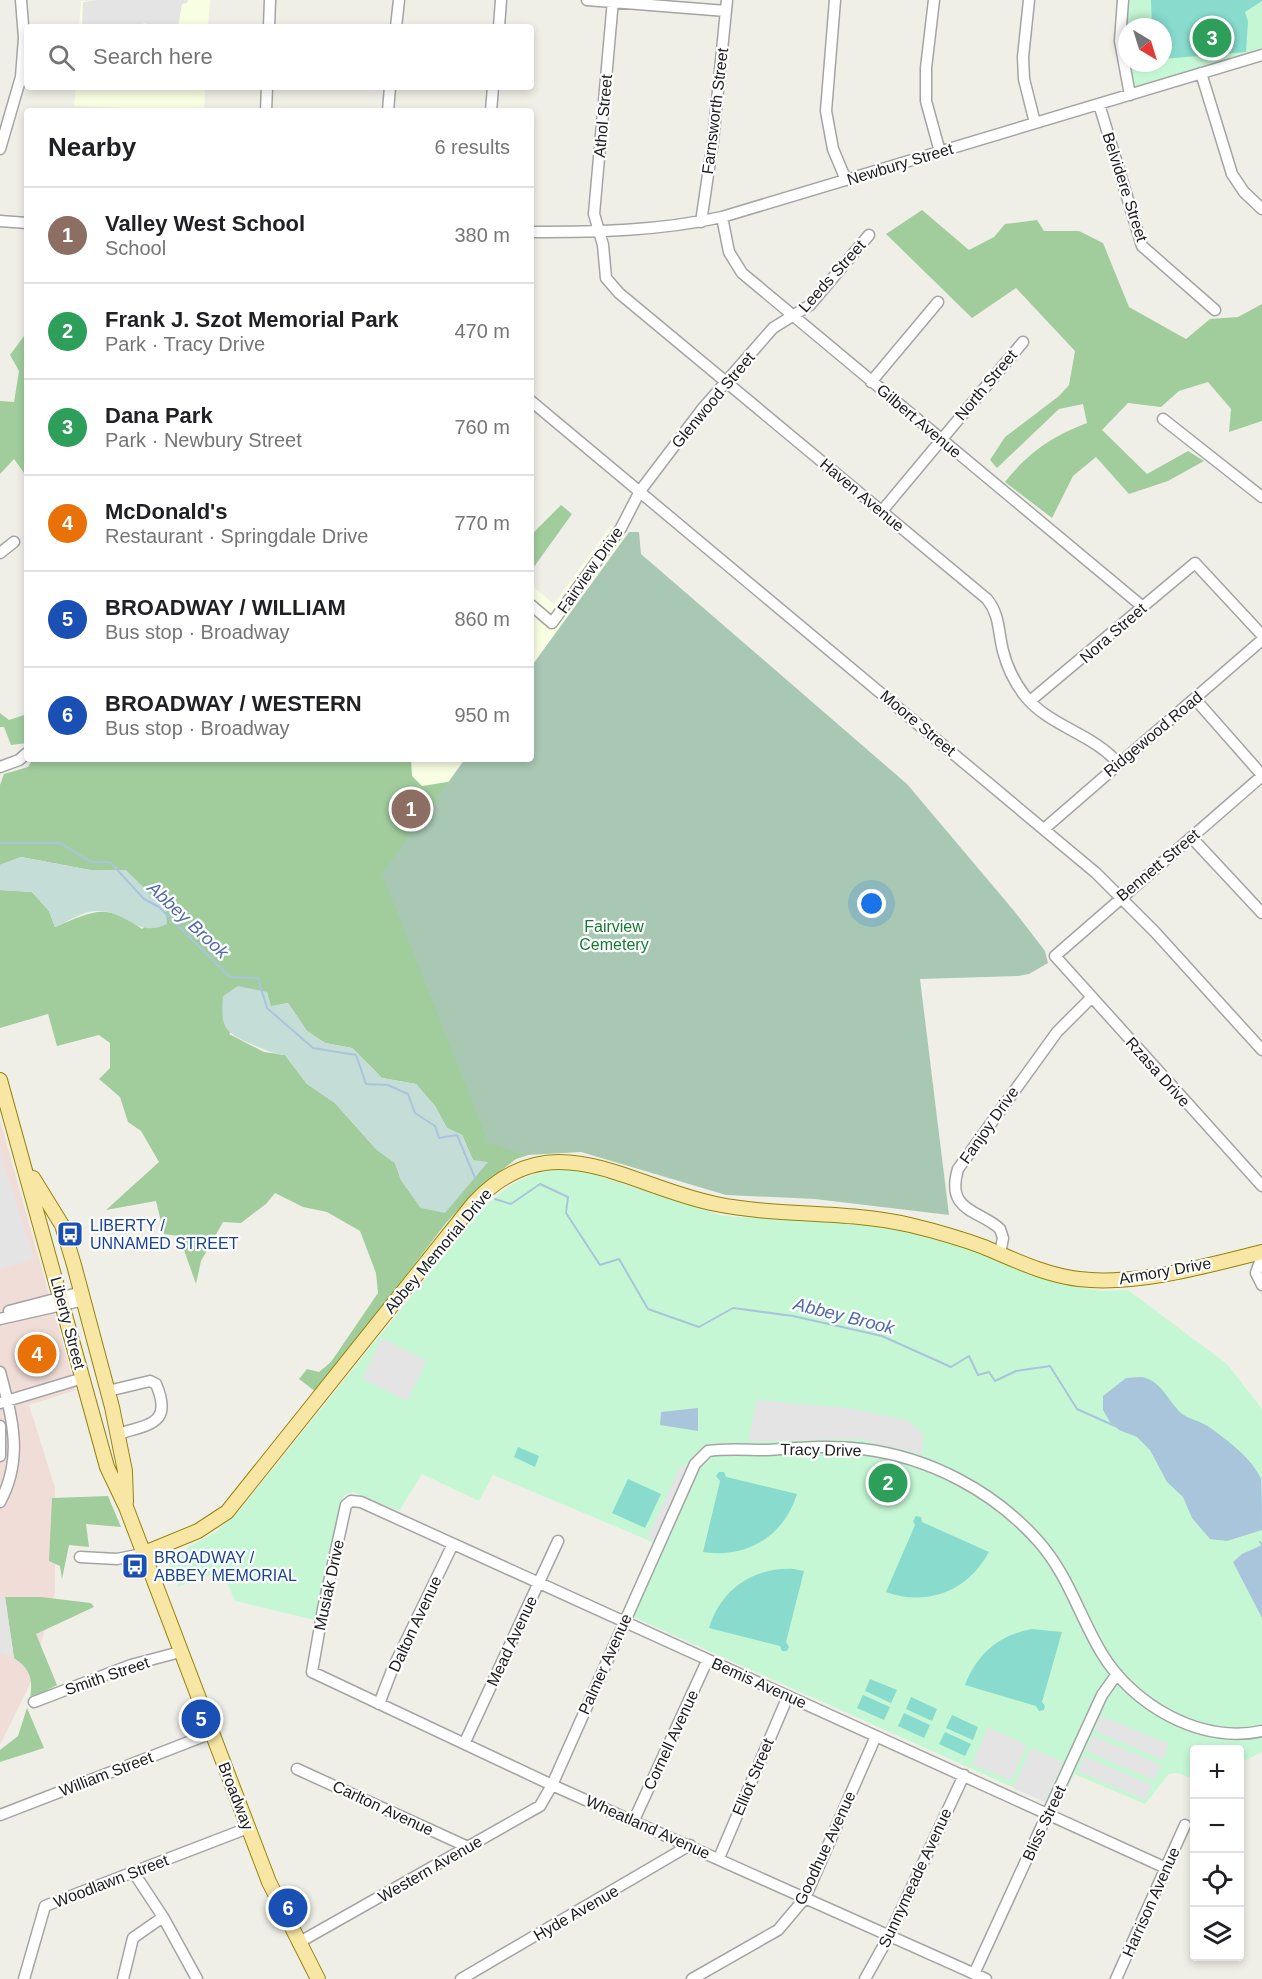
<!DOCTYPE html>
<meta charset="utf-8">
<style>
:root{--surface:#fff;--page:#f6f6f6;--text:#202124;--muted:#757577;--line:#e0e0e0;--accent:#c63209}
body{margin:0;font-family:Arial,sans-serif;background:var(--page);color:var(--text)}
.controls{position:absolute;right:18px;bottom:18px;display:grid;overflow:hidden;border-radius:6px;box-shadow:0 3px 9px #0003}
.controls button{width:54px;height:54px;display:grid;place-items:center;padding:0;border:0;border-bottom:2px solid var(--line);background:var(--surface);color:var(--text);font:30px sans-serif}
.compass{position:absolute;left:1118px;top:18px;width:54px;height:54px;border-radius:50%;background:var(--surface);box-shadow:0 3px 9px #0003;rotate:142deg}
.you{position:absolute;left:872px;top:904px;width:21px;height:21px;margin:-15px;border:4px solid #fff;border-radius:50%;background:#1a73e8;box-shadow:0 0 0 9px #1a73e833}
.badge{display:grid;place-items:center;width:39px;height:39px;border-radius:50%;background:var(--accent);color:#fff;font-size:20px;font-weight:700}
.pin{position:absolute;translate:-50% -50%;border:3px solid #fff;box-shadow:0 2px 6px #0006}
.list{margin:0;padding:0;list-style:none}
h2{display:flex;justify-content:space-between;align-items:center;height:78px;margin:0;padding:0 24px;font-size:26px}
h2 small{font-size:20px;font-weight:400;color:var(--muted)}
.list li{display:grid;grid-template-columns:39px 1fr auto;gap:18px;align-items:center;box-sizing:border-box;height:96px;padding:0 24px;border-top:2px solid var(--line)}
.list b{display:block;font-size:22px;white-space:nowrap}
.list p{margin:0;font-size:20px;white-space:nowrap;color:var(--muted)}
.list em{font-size:20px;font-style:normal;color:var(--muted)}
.icon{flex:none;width:33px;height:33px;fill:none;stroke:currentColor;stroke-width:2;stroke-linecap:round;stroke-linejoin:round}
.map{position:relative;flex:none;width:1262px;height:1979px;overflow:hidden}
.search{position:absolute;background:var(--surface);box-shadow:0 3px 9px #0003;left:24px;top:24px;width:510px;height:66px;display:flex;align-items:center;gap:15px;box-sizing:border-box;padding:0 21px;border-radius:6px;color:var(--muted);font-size:22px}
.panel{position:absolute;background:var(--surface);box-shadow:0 3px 9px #0003;left:24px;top:108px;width:510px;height:654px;border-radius:6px}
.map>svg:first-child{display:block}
</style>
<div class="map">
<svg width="1262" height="1979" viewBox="0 0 1262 1979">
<rect width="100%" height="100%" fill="#f0efe7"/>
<path fill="#f0ddd7" d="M0,1120L76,1390L29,1405L55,1488V1593L29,1686L0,1745Z"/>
<path fill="#f8fee2" d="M210,0L208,27H79L81,1Z
M76,87H205L204,111L74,106Z
M611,525L625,537L531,667V585L554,604Z
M395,759H465L416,827Z"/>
<path fill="#a1cd9d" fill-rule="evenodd" d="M922,210L969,250L994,237L1005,224L1037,220L1044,231H1079L1103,243L1129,307L1186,339L1210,319L1238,317L1262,304V421L1229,432L1231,409L1208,382L1179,391L1161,407L1128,403L1102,430L1147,474L1188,451L1204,461L1168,481L1129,494L1096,457L1073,476L1052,518L1005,482C1030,451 1051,437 1087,423L1083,404L1059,409L997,468L990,460L1005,437L1059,396L1069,385L1075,351L1016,288L972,318L886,234Z
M27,307V477L14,459L0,474V401L14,402L19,371L10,355L24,336Z
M561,505L572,514L531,571V535Z
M0,713L9,720L27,714V743L11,745L4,727H0Z
M33,759H411L412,776L422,786L460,780L578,1149L541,1151L516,1159L475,1191L446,1223L316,1392L299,1379L307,1369L319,1372L331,1362L378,1293L376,1273L360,1231L327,1212L303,1207L275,1193L266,1204L241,1223L223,1222L201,1261L196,1284L179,1236L164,1234L156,1201L106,1210L159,1162L141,1131L128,1122L120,1097L99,1079L110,1068V1043L99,1035L57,1046L48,1014L0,1028V890L32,892L49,911L55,927C94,911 106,902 142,929L166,910L125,870H90L21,857L0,865V785L4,774L28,767ZM267,992L270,1007L288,1003L307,1031L325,1043L352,1048L382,1078L416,1084L435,1106L447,1128L462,1135L473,1160L421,1208L401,1180L395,1163L376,1149L335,1103L307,1084L285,1055L264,1052L229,1034Z
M108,1496L121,1527L86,1524L89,1547L69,1545L62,1579L60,1566L49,1561L52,1498Z
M5,1597H41L91,1603L94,1607L36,1634L57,1685L30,1699C33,1680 31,1669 14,1658Z
M27,1708L44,1748L0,1762V1750L18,1736Z"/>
<path fill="#c4ddd7" d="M21,857L90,870H126L166,910L167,924C137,939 128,910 96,911C83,911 67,922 55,927L49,911L32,892L0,890V865Z
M238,986L267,992L271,1006L288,1003L307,1031L325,1043L352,1048L382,1078L416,1084L435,1106L447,1128L462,1135L473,1160L488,1162L445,1213L421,1208L401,1180L395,1163L376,1149L335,1103L307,1084L285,1055C268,1053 264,1049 249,1043C222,1031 221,1025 223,996Z"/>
<path fill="#a9c8b4" d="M629,532H639L641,554L907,784L1015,912L1045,951L1048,963L1029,974L1018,976L920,979L949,1215L815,1199L726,1195L581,1152L527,1155L489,1143L382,874L465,759H531V667Z"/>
<path fill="#c6f7d5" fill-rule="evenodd" d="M1122,0H1262V48L1130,88L1122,61ZM1127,27H1163V63H1127Z
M565,1169L595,1175L723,1216L862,1224L911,1233L972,1250L1055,1283L1102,1291L1128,1290L1227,1364L1262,1409V1752L1240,1763V1750H1194V1779L1177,1773L1169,1774L1145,1804L1074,1774L1059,1808L631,1616L662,1546L493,1475L479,1501L422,1474L399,1511L353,1492L344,1495L315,1620L235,1601L222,1571L178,1587L167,1559L216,1532L240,1510L476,1216C502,1188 526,1171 565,1169Z"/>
<path fill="#88dbcd" d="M1151,0H1262V1L1245,12L1248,21L1246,52L1163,59V27H1152Z
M518,1447L539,1456L535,1467L514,1457Z
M719,1472H724L726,1477L797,1494C784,1536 747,1559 703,1552L720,1481L716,1476Z
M628,1479L661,1494L645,1528L612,1513Z
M916,1516L921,1517L922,1522L989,1552C968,1591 927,1607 886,1592L915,1525L913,1521Z
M794,1569L804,1571L786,1642L789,1647L787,1651H782L780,1646L709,1628C721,1589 753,1567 794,1569Z
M1032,1629L1062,1632L1042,1702L1045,1706L1044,1710L1039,1711L1036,1706L965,1685C977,1654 999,1635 1032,1629Z
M870,1679L897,1690L891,1703L865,1691Z
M863,1695L890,1707L884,1720L857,1708Z
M911,1697L937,1709L932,1721L906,1709Z
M904,1713L930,1725L924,1738L898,1726Z
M952,1715L978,1727L973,1740L946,1728Z
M945,1732L971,1744L965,1756L939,1744Z"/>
<path fill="#e4e4e4" d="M99,0H188L187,3L182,4L178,27H153L144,23L139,27H82L83,2Z
M0,1151L34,1259L0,1269Z
M382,1338L427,1361L407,1401L362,1378Z
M757,1400L847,1408L907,1420L923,1434L922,1454L859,1439L748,1441Z
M689,1464L655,1539L647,1538L680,1467Z
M0,1596L5,1597L14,1658L0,1652Z
M1101,1716L1169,1744L1163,1760L1095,1731Z
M988,1727L1027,1745L1011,1781L972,1764Z
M1093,1736L1161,1765L1154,1780L1086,1751Z
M1031,1748L1063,1762L1045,1802L1013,1788Z
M1084,1756L1152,1785L1145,1800L1078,1771Z"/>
<path fill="#a9c5db" d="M1141,1377C1160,1379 1168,1401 1181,1413C1188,1419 1201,1421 1209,1427C1227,1440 1252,1458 1261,1479C1262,1492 1262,1516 1262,1530L1227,1541L1210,1539L1192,1518L1183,1497L1167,1482L1150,1450L1137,1437L1119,1430L1110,1422L1103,1410V1396L1126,1378Z
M698,1408V1431L660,1425L661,1412Z
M1262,1545V1618L1233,1562L1242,1554Z"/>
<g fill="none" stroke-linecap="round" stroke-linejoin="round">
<path stroke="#a9c5db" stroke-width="2" d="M0,843H60L91,862H110L144,899L159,907L230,977L258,978L267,1008L313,1048L356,1055L366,1084L388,1085L408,1094L415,1113L435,1126L439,1138L457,1135L475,1178
M495,1199L511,1204L540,1184L568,1197L566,1213L600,1265L619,1259L648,1309L699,1327L733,1308L793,1316L882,1336L951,1367L969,1356L978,1375L989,1372L995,1381L1016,1371L1050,1366L1077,1409L1115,1426
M1260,1542L1262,1545"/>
<defs>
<path id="minor" d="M587,0L726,11
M613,0L594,214L603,245L606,278L619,293L987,599C1000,615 998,632 1003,651C1007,667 1015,683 1025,696C1050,727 1092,733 1118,763
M835,0L826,111L833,149L846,180
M934,0L926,68V101L940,152
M1029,0L1023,57L1024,79L1035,123
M1123,0L1120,41L1130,95
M269,27L270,0
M396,27L399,0
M499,27L501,0
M1201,73L1232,174L1244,192L1262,209
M1099,104L1142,246L1215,310
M266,111L267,87
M388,111L390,87
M491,111L493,87
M0,149L21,77L24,38L21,0
M722,217L729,252L742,273L1143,607
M0,221L27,223
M701,222L713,141L727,0
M531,232C596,232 659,231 722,217L1262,55
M871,382L938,302
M531,401L1096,873L1155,932L1262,1050
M1163,419L1262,497
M882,511L1023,342
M0,553L14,542
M531,605L552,623L621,528L640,491L703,408L773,328L810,305L869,235
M1195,699L1262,775
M1030,701L1195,563L1262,635
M0,767L19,760L27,753
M1262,776L1055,956L1262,1186
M1044,829L1262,640
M1192,838L1262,913
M1000,1254L1003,1238L1000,1229C980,1210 945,1212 958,1169L1057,1032L1091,998
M1262,1256L1256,1273L1262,1285
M9,1311L82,1292
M0,1319L84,1300
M0,1372C12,1417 24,1458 0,1502
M108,1391L150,1381L156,1384C173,1424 150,1424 118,1434
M0,1403L83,1378
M0,1426V1456
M80,1557L117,1559L142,1554
M34,1702L131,1665L180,1652
M379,1704L392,1670L453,1544
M465,1742L558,1541
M297,1769L468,1847
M0,1815L212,1733
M634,1820L707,1661
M719,1858L788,1696
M134,1873L163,1917L197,1979
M298,1943L540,1806L552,1785L695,1464L708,1451C727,1448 747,1450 767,1450C798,1448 830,1445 862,1449C929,1457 994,1491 1039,1542C1068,1575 1079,1615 1101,1652C1132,1705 1200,1744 1262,1731
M974,1974L1102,1695L1117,1674
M24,1979L45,1906L248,1828
M123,1979L133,1938L163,1917
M461,1979L690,1845
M692,1979L778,1930L805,1898L876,1736
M865,1979L889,1936L964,1775
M986,1979L552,1785L312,1672L323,1609L346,1505L351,1501L361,1502L1166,1868
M1116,1979L1185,1825"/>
<path id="major" d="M0,1080L107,1467L126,1507L269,1882L318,1979
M33,1178L62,1225L74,1265L112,1407L125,1471L126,1502
M142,1554L198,1531L227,1512L473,1204C551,1119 626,1186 716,1204C780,1217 845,1210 910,1225C935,1231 960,1238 984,1247C1015,1260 1045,1275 1079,1279C1135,1286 1206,1266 1262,1252"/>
</defs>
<use href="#minor" stroke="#a4a4a4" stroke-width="13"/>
<use href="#major" stroke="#958407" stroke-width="16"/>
<use href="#minor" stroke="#fff" stroke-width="10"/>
<use href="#major" stroke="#f8e6a4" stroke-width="14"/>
</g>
<defs>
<symbol id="bus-square" viewBox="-11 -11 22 22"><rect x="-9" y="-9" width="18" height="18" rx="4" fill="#1a4fb4" stroke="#fff"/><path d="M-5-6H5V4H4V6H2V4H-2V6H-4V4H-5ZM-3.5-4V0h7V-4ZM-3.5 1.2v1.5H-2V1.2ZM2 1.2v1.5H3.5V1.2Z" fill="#fff"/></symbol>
</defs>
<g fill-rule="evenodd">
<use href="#bus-square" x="55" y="1219" width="30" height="30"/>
<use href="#bus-square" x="120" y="1551" width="30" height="30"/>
</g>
<g text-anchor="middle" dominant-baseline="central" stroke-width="4.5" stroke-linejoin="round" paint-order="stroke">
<g font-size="16" fill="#202020" stroke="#fff">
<text transform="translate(715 111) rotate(-83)">Farnsworth Street</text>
<text transform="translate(603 116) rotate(-85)">Athol Street</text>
<text transform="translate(900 164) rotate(-17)">Newbury Street</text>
<text transform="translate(1125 187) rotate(72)">Belvidere Street</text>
<text transform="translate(832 276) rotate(-48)">Leeds Street</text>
<text transform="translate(986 385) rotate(-50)">North Street</text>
<text transform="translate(713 400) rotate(-50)">Glenwood Street</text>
<text transform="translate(919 421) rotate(40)">Gilbert Avenue</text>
<text transform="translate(862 495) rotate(40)">Haven Avenue</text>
<text transform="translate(590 570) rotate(-55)">Fairview Drive</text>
<text transform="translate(1113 633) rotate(-41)">Nora Street</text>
<text transform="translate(918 723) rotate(40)">Moore Street</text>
<text transform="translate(1153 734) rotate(-40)">Ridgewood Road</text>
<text transform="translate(1158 865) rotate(-40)">Bennett Street</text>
<text transform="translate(1158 1072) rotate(48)">Rzasa Drive</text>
<text transform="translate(989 1125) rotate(-55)">Fanjoy Drive</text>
<text transform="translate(438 1251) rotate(-50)">Abbey Memorial Drive</text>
<text transform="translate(1165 1271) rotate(-10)">Armory Drive</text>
<text transform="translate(68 1323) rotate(75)">Liberty Street</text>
<text transform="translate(821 1450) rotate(1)">Tracy Drive</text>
<text transform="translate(329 1585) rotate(-78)">Musiak Drive</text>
<text transform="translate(415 1624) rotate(-65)">Dalton Avenue</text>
<text transform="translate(512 1641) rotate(-65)">Mead Avenue</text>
<text transform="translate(605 1664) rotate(-66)">Palmer Avenue</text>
<text transform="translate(107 1676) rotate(-19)">Smith Street</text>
<text transform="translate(759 1683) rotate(24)">Bemis Avenue</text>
<text transform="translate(671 1740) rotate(-65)">Cornell Avenue</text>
<text transform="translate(106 1774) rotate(-21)">William Street</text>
<text transform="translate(753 1777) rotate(-67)">Elliot Street</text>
<text transform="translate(236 1796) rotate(69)">Broadway</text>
<text transform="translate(383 1808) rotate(25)">Carlton Avenue</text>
<text transform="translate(1044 1823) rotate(-65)">Bliss Street</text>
<text transform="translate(648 1827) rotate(24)">Wheatland Avenue</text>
<text transform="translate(825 1848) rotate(-65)">Goodhue Avenue</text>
<text transform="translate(430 1869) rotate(-30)">Western Avenue</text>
<text transform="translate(915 1878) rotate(-65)">Sunnymeade Avenue</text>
<text transform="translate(111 1881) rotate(-21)">Woodlawn Street</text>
<text transform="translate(1151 1902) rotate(-66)">Harrison Avenue</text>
<text transform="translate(576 1913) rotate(-30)">Hyde Avenue</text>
</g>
<g font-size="16" fill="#117b30" stroke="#fff">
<text x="614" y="926">Fairview<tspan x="614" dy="18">Cemetery</tspan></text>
</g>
<g font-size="16" fill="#164399" stroke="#fff" text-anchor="start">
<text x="90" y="1225">LIBERTY /<tspan x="90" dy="18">UNNAMED STREET</tspan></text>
<text x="154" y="1557">BROADWAY /<tspan x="154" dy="18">ABBEY MEMORIAL</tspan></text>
</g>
<g font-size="18" font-style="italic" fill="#506aac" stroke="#fff">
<text transform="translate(188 920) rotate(43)">Abbey Brook</text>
<text transform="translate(844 1316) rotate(14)">Abbey Brook</text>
</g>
</g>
</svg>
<div class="controls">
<button>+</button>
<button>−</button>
<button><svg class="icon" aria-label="locate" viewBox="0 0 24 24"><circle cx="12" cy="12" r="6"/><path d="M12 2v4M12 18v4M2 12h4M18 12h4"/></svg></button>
<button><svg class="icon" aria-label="layers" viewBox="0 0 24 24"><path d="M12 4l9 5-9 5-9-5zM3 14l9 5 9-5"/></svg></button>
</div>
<svg class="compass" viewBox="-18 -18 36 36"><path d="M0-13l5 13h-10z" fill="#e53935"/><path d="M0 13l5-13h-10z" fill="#757577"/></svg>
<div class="you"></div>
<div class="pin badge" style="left:411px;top:809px;background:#8d6e63">1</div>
<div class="pin badge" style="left:888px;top:1483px;background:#2e9e5b">2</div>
<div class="pin badge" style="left:1212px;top:38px;background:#2e9e5b">3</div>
<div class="pin badge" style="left:37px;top:1354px;background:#e8710a">4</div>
<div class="pin badge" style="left:201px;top:1719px;background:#1a4fb4">5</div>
<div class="pin badge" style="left:288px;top:1908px;background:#1a4fb4">6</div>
<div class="search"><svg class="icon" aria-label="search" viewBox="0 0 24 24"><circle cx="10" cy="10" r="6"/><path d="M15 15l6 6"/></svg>Search here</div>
<section class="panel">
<h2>Nearby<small>6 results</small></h2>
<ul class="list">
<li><span class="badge" style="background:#8d6e63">1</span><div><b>Valley West School</b><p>School</p></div><em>380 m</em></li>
<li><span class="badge" style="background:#2e9e5b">2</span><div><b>Frank J. Szot Memorial Park</b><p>Park · Tracy Drive</p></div><em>470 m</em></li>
<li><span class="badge" style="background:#2e9e5b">3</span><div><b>Dana Park</b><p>Park · Newbury Street</p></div><em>760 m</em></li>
<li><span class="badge" style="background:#e8710a">4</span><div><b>McDonald's</b><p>Restaurant · Springdale Drive</p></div><em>770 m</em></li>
<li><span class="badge" style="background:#1a4fb4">5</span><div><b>BROADWAY / WILLIAM</b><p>Bus stop · Broadway</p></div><em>860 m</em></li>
<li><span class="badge" style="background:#1a4fb4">6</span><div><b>BROADWAY / WESTERN</b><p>Bus stop · Broadway</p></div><em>950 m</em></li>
</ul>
</section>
</div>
